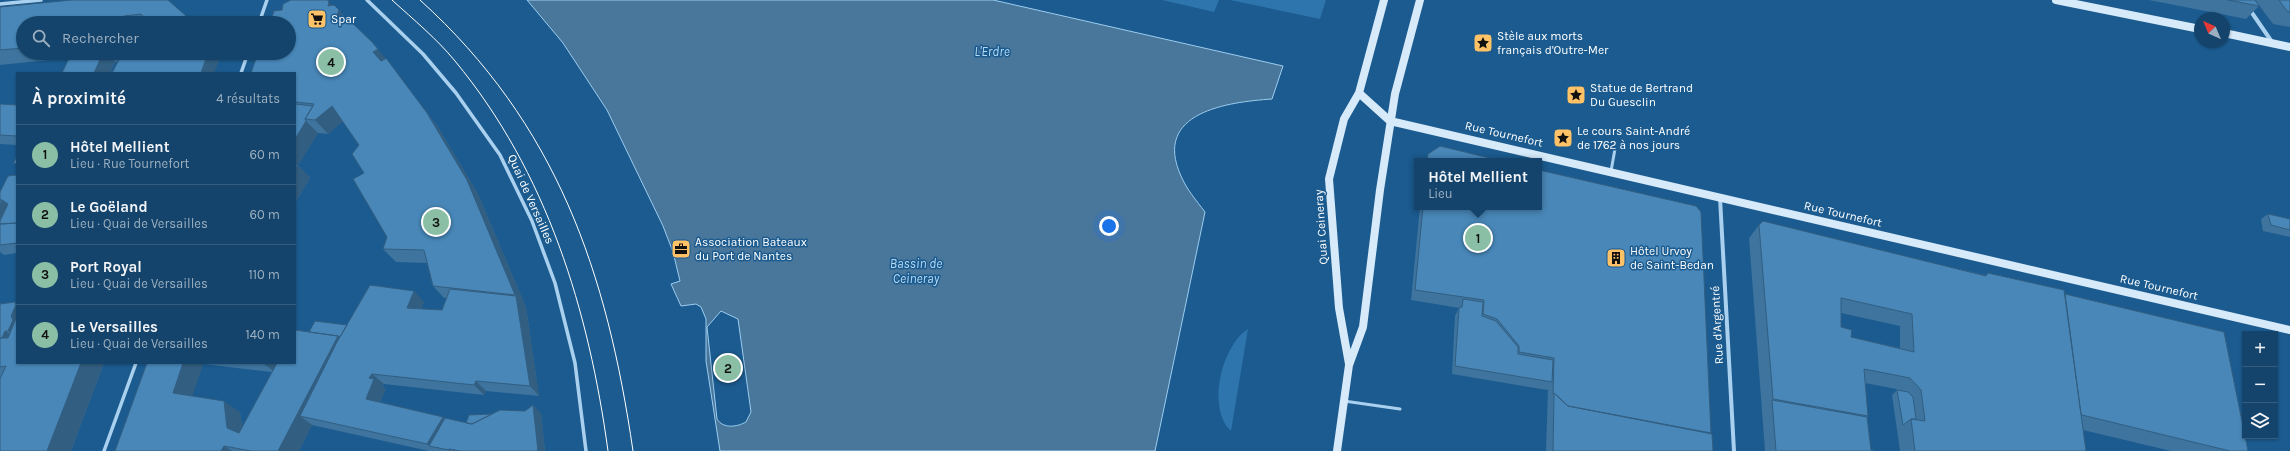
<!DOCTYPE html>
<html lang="fr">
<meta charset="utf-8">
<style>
:root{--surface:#14446b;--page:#1d4b71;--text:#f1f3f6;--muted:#9db0c1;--line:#335c7e;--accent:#8abfa5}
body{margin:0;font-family:Karla,sans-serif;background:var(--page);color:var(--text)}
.controls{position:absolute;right:12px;bottom:12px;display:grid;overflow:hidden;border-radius:0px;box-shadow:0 1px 3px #0004}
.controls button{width:36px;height:36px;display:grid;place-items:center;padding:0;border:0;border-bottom:1px solid var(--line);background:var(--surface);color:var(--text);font:20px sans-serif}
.compass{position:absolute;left:2194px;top:12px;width:36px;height:36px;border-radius:50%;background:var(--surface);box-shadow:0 1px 3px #0004;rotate:316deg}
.you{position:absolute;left:1109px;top:226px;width:14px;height:14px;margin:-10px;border:3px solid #fff;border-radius:50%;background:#1a73e8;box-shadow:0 0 0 6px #1a73e833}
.badge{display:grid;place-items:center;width:26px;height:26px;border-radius:50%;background:var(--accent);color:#111;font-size:13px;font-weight:700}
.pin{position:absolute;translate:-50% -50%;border:2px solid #fff;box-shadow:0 1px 4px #0006}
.popup{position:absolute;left:1414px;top:158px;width:128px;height:52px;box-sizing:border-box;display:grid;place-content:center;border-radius:0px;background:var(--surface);filter:drop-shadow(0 1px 3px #0005);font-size:13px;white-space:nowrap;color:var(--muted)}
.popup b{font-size:15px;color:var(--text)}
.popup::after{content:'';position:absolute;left:50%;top:100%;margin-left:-8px;border:8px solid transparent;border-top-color:var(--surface)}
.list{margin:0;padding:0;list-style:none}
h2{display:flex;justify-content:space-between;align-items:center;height:52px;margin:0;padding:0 16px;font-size:17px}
h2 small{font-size:13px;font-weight:400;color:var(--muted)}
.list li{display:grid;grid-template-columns:26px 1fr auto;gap:12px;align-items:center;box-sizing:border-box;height:60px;padding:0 16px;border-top:1px solid var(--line)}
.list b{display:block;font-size:15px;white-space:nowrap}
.list p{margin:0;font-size:13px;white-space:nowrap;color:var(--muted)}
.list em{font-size:13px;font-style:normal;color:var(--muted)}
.icon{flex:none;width:22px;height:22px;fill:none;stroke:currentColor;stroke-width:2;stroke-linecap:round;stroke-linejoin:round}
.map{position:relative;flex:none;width:2290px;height:451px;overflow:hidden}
.search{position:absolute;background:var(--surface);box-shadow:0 1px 3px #0004;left:16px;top:16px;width:280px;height:44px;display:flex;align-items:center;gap:10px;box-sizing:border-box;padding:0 14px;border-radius:22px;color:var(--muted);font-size:15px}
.panel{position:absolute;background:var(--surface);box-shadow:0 1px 3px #0004;left:16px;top:72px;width:280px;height:292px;border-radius:0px}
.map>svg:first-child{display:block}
</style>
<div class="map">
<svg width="2290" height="451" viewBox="0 0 2290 451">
<rect width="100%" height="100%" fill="#1b5b8f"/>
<path fill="#2e75ad" d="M1162,0H1219L1214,12Z
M1230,0H1326L1320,19Z
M1248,329L1231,431C1206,408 1222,345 1248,329Z"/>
<path fill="#49769b" stroke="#9ccdf0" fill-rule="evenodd" d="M527,0H993L1283,66L1272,99C1228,102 1152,112 1181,176C1187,190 1196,200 1205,212L1155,451H720L706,361V319L701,307L696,304L681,306L671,284L680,281L673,252L663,226L607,110L563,43ZM721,311L738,319L751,412L746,422C737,427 723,429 717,419L707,327Z"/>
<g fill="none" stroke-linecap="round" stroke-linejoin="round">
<path stroke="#a9d0ee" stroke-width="3" d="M1611,171L1615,149
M1344,401L1400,409"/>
<path stroke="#a9d0ee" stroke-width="3.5" d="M367,0L423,54L456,93L500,155L532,221L555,283L575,363L586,451
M0,4L41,0
M259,23L267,0
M241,73L248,53
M104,451L136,363"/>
<path stroke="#a9d0ee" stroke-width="4" d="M2250,10L2272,42
M1720,198L1734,451"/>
<path stroke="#d6eafa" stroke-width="8" d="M2056,0L2200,29
M2224,33L2290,47
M1359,93L1390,121L2290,330
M1349,364L1339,308L1329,179L1344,119L1359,93L1384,0
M1337,451L1349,365L1363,327L1380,190L1395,94L1420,0"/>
<path stroke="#fff" stroke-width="1" d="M392,0C414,20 437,39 455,61C547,172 589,311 608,451
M420,0C557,124 607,272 633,451"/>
</g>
<path fill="#3e749e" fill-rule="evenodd" d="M72,0L194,23H23V53H222L221,56L219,61L115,62L110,73L69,58L0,65V7Z
M2149,0H2255L2259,6L2246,19Z
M2255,0H2290V27L2273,24Z
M333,6L339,10L346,19L384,58L397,73L438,127L478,194L526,307L539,396L486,391L484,395L384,384L382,386L386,389L380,402L445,418L466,423L541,413L545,451H429L312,425L299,451H115L147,363H295L309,332L347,325L424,302L421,309L442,310L447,298H444L433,286L427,263L396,262L383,249L387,237L364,173L359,145L343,121L328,134L318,133L298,165L310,178L295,203V73ZM203,364L272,372L242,427L240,412L192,396Z
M0,104L17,105V145L0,144Z
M17,175V253L4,255L0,252V192Z
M1420,207H1539L1711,433L1713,451H1546L1548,389L1547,390L1452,374L1455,316L1459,308L1411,300Z
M2268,214L2290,219V237L2263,231L2261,219Z
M1759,225L1985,275L1988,273L2065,294L2248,451H2171L2083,430L2086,451H1900L1892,395L1897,390L1896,389L1865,383L1868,416L1867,417L1871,450L1874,451H1765L1749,238ZM1841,313L1900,326V348L1851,337L1841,327Z
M15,302L17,304V363H104L71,451H0V304Z"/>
<path fill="#325e81" d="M329,2L338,12L339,10L350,25L349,30L328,6Z
M124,16L131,23H119Z
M378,49L389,63L385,66L373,52Z
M103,53H106L115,61L110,73H94Z
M208,53H222L214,73H201Z
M397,73L438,127L478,194L526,307L539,396L530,386L516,296Z
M332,106L344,120L328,134L315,120Z
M306,121L318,133L298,165L310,178L295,203V139Z
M2,200L15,209L0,229V205Z
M414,291L424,302L418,319L407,308Z
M15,302L17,304V336L8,331Z
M5,331L17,338L0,343Z
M338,336L346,343L300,416L312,425L299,451H278Z
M81,363H104L71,451H47Z
M183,363H202L203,364L190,404L173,393Z
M263,363H274L279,367L276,373Z
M372,374L384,384L382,386L386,389L377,408L366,399L369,378Z
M476,381L486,391L484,395L474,385Z
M224,401L240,412L244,438L227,428Z
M533,405L541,413L545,451H538Z
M443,417L454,426L429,446L427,444Z
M224,446L232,451H221Z"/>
<path fill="#4887b8" stroke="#325e81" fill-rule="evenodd" d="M72,0H168L194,23H135L148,22L141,14L124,16L119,23H23V48L0,50V7Z
M291,0H328L329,2L328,6L334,5L339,10L337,15L343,21L347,18L372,42L378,49L373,52L381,61L386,58L427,113L467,180L515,295L433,286L424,250L383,249L387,237L353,179L364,173L352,154L359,145L332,106L315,120L305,119L314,104L295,102V73H251L258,53H289V23H270L274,11L282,10L283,4Z
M2228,0H2255L2259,6Z
M2279,0H2290V12L2287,11Z
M82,53H103L94,73H62L71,54Z
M153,53H174L127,55V54Z
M174,53H208L201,73H112L121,56Z
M385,58V59L381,61L380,60Z
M0,104L17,105V136L0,135Z
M295,104L313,106L305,119L306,121L295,139Z
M1440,146L1502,161H1427L1428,154Z
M17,156V163L13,164Z
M295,165H298L295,169Z
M1539,170L1696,206L1701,212L1711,433L1568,406L1554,393L1553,394L1554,358L1519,352V346L1497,319L1483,314L1484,300L1415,290L1423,207H1539Z
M17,175V223L0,224V221L8,204L2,200H0V192L8,176Z
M0,200H2L0,205Z
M2268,214L2290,219V230L2271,225Z
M1763,221L1986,276L1988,273L2064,290L2086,451H1915L1911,419L1925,421L1921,390L1910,378L1864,369L1868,416L1773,399L1759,225ZM1841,298L1912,314L1914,352L1851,337L1852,330L1841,327Z
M17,223V243L0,245V224Z
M370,285L414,291L407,308L442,310L450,289L516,296L530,386L476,381L474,385L372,374L369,378L374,379L366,399L443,417L427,444L300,416L337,342Z
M2065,294L2224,332L2248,451H2230L2082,415L2081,414Z
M1463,299L1483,302L1482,316L1496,321L1518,347V354L1553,360L1552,382L1455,366L1459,308L1462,307Z
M15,302L16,305L11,316L13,320L8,331H5L2,338H0V304Z
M17,316V363H81L47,451H0V379L6,366L0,367V338H8Z
M315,321L347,325L340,337L338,336L309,332Z
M295,330L338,336L278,451H251L224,446L221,451H115L147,363H183L173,393L224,401L227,428L239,433L277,363H295Z
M1897,390L1908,392L1913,397L1916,419H1911L1903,425Z
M1554,393L1568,406L1712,434L1713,451H1553Z
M1772,400L1867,417L1871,450H1873L1874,451H1776Z
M533,405L538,451H459L449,449V450L429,446L445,418L472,424L500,410L525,411Z
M492,414L472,424L466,423L469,415Z
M449,449L459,451H449Z"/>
<defs>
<symbol id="supermarket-square" viewBox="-11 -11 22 22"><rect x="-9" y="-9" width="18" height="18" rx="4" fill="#ffc266" stroke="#1b5b8f"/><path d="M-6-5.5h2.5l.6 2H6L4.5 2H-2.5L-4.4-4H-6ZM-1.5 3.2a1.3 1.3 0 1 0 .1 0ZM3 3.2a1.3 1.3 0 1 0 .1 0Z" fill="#111"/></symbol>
<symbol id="sight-square" viewBox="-11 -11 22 22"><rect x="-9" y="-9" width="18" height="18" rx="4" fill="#ffc266" stroke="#1b5b8f"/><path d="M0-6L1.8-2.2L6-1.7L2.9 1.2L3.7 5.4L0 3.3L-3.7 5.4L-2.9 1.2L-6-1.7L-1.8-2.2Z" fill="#111"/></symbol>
<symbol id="office-square" viewBox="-11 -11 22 22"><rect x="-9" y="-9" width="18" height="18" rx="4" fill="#ffc266" stroke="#1b5b8f"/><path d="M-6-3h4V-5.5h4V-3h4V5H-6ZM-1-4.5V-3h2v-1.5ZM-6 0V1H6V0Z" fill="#111"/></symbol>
<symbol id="building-square" viewBox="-11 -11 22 22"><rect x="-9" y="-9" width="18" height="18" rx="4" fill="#ffc266" stroke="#1b5b8f"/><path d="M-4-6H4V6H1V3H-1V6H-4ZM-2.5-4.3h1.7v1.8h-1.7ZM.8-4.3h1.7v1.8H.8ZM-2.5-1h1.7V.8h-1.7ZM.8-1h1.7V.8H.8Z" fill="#111"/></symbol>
</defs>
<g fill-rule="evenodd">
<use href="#supermarket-square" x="306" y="8" width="22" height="22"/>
<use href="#sight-square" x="1472" y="32" width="22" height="22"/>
<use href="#sight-square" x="1565" y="84" width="22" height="22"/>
<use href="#sight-square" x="1552" y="127" width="22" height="22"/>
<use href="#office-square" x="670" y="238" width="22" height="22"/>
<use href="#building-square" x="1605" y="247" width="22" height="22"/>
</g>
<g text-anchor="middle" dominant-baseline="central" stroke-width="3" stroke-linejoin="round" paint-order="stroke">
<g font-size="12" fill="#fff" stroke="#1b5b8f" text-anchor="start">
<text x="331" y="19">Spar</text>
<text x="1497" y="36">Stèle aux morts<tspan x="1497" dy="14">français d'Outre-Mer</tspan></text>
<text x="1590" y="88">Statue de Bertrand<tspan x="1590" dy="14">Du Guesclin</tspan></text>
<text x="1577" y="131">Le cours Saint-André<tspan x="1577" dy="14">de 1762 à nos jours</tspan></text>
<text x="695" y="242">Association Bateaux<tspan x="695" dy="14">du Port de Nantes</tspan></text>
<text x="1630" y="251">Hôtel Urvoy<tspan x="1630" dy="14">de Saint-Bedan</tspan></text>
</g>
<g font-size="12" fill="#fff" stroke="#1b5b8f">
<text transform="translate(1504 134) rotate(13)">Rue Tournefort</text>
<text transform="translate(531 199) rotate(66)">Quai de Versailles</text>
<text transform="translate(1843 214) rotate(13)">Rue Tournefort</text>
<text transform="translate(1321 227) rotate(-94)">Quai Ceineray</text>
<text transform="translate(2159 287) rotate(13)">Rue Tournefort</text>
<text transform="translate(1717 325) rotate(-93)">Rue d'Argentré</text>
</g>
<g font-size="13" font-style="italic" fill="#b5daf5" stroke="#1b5b8f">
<text x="992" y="51">L'Erdre</text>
<text x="916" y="263">Bassin de<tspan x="916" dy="15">Ceineray</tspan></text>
</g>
</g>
</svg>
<div class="controls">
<button>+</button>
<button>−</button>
<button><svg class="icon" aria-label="layers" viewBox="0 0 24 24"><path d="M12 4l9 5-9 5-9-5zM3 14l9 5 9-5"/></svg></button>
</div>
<svg class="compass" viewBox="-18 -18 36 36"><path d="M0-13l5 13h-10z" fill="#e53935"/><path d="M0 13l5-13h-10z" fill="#9db0c1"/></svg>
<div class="you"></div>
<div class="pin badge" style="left:1478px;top:238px">1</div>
<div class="popup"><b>Hôtel Mellient</b>Lieu</div>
<div class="pin badge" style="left:728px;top:368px">2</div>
<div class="pin badge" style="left:436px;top:222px">3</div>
<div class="pin badge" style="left:331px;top:62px">4</div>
<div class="search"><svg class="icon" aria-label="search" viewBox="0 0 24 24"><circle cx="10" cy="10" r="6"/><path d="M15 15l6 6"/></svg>Rechercher</div>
<section class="panel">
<h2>À proximité<small>4 résultats</small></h2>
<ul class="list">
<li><span class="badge">1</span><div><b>Hôtel Mellient</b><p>Lieu · Rue Tournefort</p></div><em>60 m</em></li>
<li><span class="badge">2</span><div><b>Le Goëland</b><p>Lieu · Quai de Versailles</p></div><em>60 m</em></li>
<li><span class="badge">3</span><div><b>Port Royal</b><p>Lieu · Quai de Versailles</p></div><em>110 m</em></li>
<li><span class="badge">4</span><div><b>Le Versailles</b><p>Lieu · Quai de Versailles</p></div><em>140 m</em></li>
</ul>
</section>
</div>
